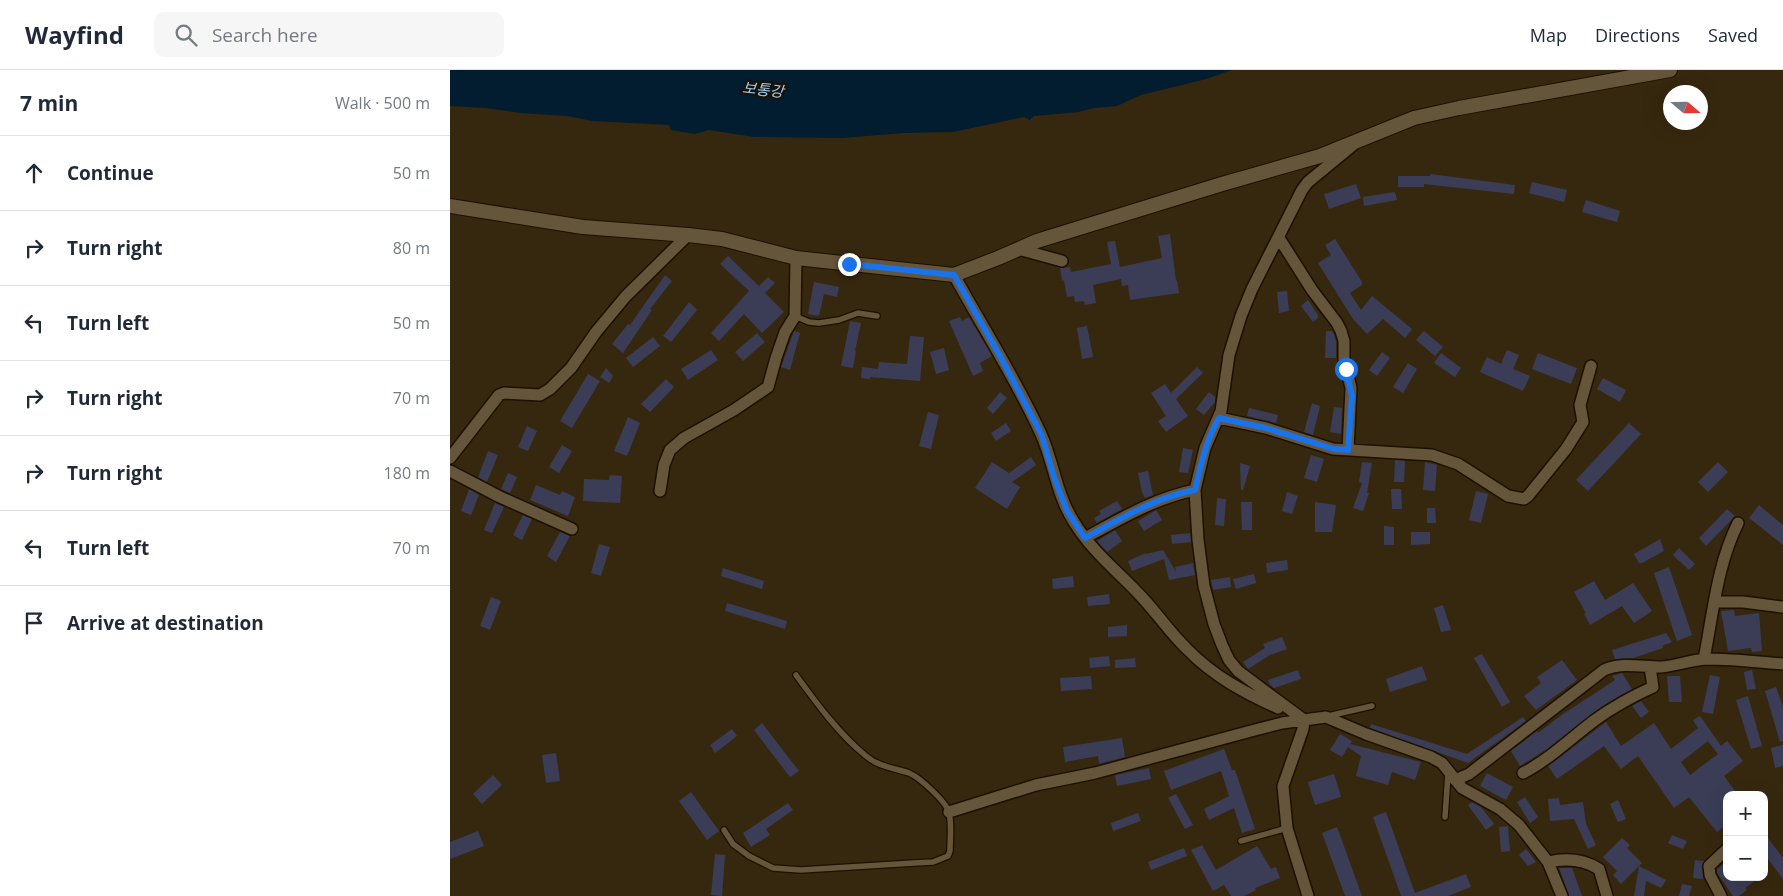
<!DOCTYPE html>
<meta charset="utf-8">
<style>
:root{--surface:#fff;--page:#f6f6f7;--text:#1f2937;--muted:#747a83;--line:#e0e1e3}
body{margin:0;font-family:"Open Sans","Noto Sans KR",sans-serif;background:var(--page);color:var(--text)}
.controls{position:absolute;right:15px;bottom:15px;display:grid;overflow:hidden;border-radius:10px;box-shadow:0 5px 20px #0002}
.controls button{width:45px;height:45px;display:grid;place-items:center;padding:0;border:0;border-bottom:1px solid var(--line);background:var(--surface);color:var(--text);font:25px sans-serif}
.compass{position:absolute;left:1213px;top:15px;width:45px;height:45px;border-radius:50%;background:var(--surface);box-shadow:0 5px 20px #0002;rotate:110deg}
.stop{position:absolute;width:15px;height:15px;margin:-11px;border:4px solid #1a73e8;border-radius:50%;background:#fff}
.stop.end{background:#1a73e8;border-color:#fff;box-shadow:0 1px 5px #0008}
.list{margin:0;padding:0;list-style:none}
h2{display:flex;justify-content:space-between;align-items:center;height:65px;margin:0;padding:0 20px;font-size:21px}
h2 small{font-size:16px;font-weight:400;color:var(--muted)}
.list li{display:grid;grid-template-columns:32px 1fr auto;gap:15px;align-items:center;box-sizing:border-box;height:75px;padding:0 20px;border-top:1px solid var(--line)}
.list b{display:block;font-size:19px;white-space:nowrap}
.list em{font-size:16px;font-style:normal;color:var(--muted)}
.icon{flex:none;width:28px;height:28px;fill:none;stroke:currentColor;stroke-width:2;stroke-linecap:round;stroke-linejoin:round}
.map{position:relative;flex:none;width:1333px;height:826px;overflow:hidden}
header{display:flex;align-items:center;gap:30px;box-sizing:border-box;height:70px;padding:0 25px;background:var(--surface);border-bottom:1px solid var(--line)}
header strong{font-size:24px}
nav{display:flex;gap:28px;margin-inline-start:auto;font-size:18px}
.search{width:350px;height:45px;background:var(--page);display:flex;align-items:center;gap:12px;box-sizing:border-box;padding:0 18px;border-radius:10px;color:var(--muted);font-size:19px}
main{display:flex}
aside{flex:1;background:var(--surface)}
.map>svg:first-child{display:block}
</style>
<header>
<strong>Wayfind</strong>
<div class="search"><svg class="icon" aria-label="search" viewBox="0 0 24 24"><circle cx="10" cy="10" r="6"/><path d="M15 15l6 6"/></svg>Search here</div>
<nav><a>Map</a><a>Directions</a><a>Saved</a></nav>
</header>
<main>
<aside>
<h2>7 min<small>Walk · 500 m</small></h2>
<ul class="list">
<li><svg class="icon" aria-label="ahead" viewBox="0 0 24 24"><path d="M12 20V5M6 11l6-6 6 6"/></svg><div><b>Continue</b></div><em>50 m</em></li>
<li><svg class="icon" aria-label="right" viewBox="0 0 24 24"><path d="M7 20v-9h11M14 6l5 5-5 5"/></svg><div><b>Turn right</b></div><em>80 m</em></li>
<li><svg class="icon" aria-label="left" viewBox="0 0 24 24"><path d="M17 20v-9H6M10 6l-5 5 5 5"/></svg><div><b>Turn left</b></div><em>50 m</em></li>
<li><svg class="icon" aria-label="right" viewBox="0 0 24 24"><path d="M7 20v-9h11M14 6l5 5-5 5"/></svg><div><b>Turn right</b></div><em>70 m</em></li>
<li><svg class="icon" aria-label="right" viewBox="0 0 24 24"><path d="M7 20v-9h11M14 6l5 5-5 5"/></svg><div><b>Turn right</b></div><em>180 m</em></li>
<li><svg class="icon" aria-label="left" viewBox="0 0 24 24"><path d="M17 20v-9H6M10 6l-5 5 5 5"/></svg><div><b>Turn left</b></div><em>70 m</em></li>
<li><svg class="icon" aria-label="arrive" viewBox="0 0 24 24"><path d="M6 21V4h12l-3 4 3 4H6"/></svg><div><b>Arrive at destination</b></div></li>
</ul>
</aside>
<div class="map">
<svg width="1333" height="826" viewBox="0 0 1333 826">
<rect width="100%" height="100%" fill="#36280e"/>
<path fill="#021c30" d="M0,0H782L756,9L691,25L667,36L644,38L629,42L584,46L580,50L574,47L503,62L453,63L393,68L304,67L259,60L245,64L221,60L219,55L142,51L117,46L71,43L36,38L0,36Z"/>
<path fill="#3b3d57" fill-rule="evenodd" d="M980,104L1065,115L1064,124L974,114V117H948V106H980Z
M1082,112L1117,120L1114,132L1079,123Z
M906,114L911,128L879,139L874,124Z
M945,122L947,130L914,136L913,127Z
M1136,130L1170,141L1167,152L1132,142Z
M720,164L726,211L727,210L729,223L680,230L678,215L672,216L671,209L643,215L646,233L635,235L634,231L625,232L624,226L617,227L614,210L612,211L610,198L620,197L621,202L661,194L657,172L665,171L670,197L712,188L708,166Z
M885,169L912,212V215L900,223L911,240L922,226L962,259L955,268L933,249L917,264L903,249L868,193L881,185L875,175Z
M278,186L309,216L318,207L325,213L315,223L334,242L312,263L294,244L269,271L261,263L299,221L270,194Z
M215,205L222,211L200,239L202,240L173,283L162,274L178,254L180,255Z
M364,212L389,217L387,227L374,224L369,246L358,244Z
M837,221L839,241L829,243L827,222Z
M858,230L868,245V248L863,252L851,236Z
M239,232L247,240L221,272L213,266Z
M510,247L512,251L519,247L542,286L530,293L533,301L523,306L499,251Z
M400,251L411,253L405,281H406L403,298L391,296Z
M637,256L643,287L632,289L627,258Z
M344,261L350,263L340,300L331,297Z
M876,261H882L884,264L886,272V288H875Z
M974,261L993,277L985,286L966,270Z
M307,263L315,272L293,291L285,282Z
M460,266L474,267L470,311L420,307V309L411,308L412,297L428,299L429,292L457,294Z
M203,267L210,276L183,297L176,288Z
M494,278L499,300L486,304L480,282Z
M261,280L268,290L238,310L231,299Z
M1057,280L1069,285L1063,299L1080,306L1073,321L1030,302L1037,287L1051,294Z
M932,282L940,288L927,306L919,300Z
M991,283L1011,298L1005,307L984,293Z
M1088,283L1127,298L1121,314L1082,299Z
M958,293L967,299L953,323L943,317Z
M747,297L753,303L726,329L738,346L716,362L708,351L716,346L701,323L715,314L721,323Z
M156,298L163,306L159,313L150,307Z
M138,304L150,311L122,358L110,351Z
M1153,308L1176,320L1170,332L1147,319Z
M216,309L224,317L200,342L191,334Z
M550,322L557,328L543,344L537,338Z
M759,322L765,327V332L754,345L746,339Z
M862,333L870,336L863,365L854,362Z
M884,337L892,338L891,364L880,362Z
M799,338L828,345L826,353L797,346Z
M478,342L489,345L481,379L469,376Z
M178,347L190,353L177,386L164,381Z
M556,353L561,361L546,371L541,363Z
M1179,353L1191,364L1138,421L1126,410Z
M77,356L87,361L78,381L68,377Z
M112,375L122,381L109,403L99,397Z
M733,378L743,380L738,403L729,402Z
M38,381L48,385L37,412L28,407Z
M861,385L874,389L867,412L854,408Z
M581,387L586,395L562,412L570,417L557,439L525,418L542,392L559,403Z
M945,390L955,391L954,412H944Z
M912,392L922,393L917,423H919L913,441L903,438L912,413L909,412Z
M975,392L987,395L985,421L973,420Z
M1268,392L1278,402L1258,422L1248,412Z
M790,393L800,396L793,420H791Z
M698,401L703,425L695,428L692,422L688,403Z
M58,403L67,407L60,423L51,419Z
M160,405L172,406L170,433L133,431L134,409L159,410Z
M86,415L110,425L112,421L125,427L118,446L80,430Z
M19,419L29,425L21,445L11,441Z
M941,419H951L952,439H942Z
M1026,421L1038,424L1031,453L1019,450Z
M837,422L848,426L842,444L832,441Z
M767,428L776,429L774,456L765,455Z
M667,431L672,439L647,453L644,448L651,444L649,441Z
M791,432H802V460H792Z
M865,432L886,435L882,462H865Z
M45,433L54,437L42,463L34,460Z
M1309,435L1333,455V475L1299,448Z
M977,438H985L986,453H977Z
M1277,439L1285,446L1256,476L1249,468Z
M706,440L712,450L694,461L688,451Z
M73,445L82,449L72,470L63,465Z
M934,456L944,457V475H934Z
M665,460L672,471L657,482L647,471Z
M110,462L120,466L106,492L97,486Z
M961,462H980V474L961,475Z
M740,463L741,472L722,474L721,465Z
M1210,469L1214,481L1192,493H1189L1184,484Z
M149,474L160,477L151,506L141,503Z
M1229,478L1245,494L1239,500L1223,485Z
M713,480L726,502L725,497L743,493L745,505L719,510L714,489L682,501L678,491L696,483V484Z
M837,490L838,500L817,503L816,493Z
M1219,497L1242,565L1227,571L1204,503Z
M273,498L314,511L312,519L271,506Z
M804,504L806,513L786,519L783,509Z
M623,506L624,517L603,519L602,509Z
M780,507L781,517L763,520L761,510Z
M1144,511L1155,530L1183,513L1202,541L1184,553L1172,536L1140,555L1134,544L1136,543L1124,522Z
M659,524L660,534L638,536L637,527Z
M41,527L51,531L40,560L30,556Z
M277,533L337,551L335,559L275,541Z
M993,535L1001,560L991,562L984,538Z
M1284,540L1285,546L1309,543L1312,581L1302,582L1301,578L1278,581L1271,541Z
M677,555V566L658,567V557Z
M1216,563L1222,572L1212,576L1213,578L1183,588L1165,589L1162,580Z
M832,567L837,579L820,585L798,599L793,592L815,578L813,574Z
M1032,584L1060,632L1052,637L1024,588Z
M659,586L660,596L640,598L639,588Z
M685,588L686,597L665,598V590Z
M1112,590L1127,610L1086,640L1074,626L1091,613L1087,607Z
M972,596L977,610L940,622L936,609Z
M848,600L851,609L824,618L820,615L818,610Z
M1302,600L1306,619L1297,620L1294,602Z
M1172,603L1182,619L1148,639L1097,679L1070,696L1061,681L1087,661L1088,663L1113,644L1165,610L1162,606Z
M1260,605L1270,607L1263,644L1252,642Z
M641,606L642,619L611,621L610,608Z
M1217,606H1230L1232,632H1219Z
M1326,617L1333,637V671L1330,672L1315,621Z
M1298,626L1312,676L1301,679L1286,630Z
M1191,631L1199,642L1191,648L1182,636Z
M1250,646L1271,676L1277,671L1293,691L1274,706L1288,725H1277V754L1267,762L1239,727L1224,738L1188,686L1171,699L1154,676L1107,709L1098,696L1156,652L1171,676L1204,653L1221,679L1248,658L1243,650ZM1258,671L1268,684L1240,705L1231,692Z
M1073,647L1076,651L1018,693L920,658L921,654L1017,684Z
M312,653L349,701L340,707L304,660Z
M282,659L287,666L265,683L260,675Z
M890,664L902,671L900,674L971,692L965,710L942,702L938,715L906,706L911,686L898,677L892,687L880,680Z
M672,668L675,687L649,694L648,686L615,692L613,677Z
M1333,675V696L1325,698L1321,678Z
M774,679L782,700H785L805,759L792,763L784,738L759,750L754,739L779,726L771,701L721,720L714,701Z
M106,683L110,711L96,713L92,685Z
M699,698L701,709L667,716L665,705Z
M1037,703L1063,717L1056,730L1030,716Z
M884,704L891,727L865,735L858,712Z
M43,705L52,715L32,734L23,724Z
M241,722L269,761L257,770L229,731Z
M726,724L743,755L735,759L718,728Z
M1075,727L1088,747L1080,753L1067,732Z
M1109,728L1110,735L1133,732L1136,754L1146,775L1138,779L1124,749L1100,751L1098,729Z
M1168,730L1176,749L1168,752L1160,734Z
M1022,732L1031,737L1044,754L1036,760L1018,735Z
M338,733L343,740L316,759L320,765L301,777L293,763Z
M936,742L965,823L1016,804L1021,817L998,826H951L923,747Z
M688,743L691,751L663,761L661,753Z
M1058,756L1060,781L1051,782L1049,757Z
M887,757L912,826H895L872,763Z
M28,761L34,776L0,789V772Z
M1314,763L1333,788V809L1314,784Z
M1222,765L1237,771L1233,779L1218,773Z
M1172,768L1180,775L1177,778L1192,793L1171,814L1163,805L1167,801L1153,787Z
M752,775L766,800L807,776L821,799L826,797L830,808L805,818L806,820L794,826H781L774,815L763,821L741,780Z
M734,778L737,786L701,800L698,792Z
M1076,779L1086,792L1078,796L1069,785Z
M265,784L275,785L272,826L261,825Z
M1245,790L1254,791L1252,796L1253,809L1243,808Z
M1277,792V807H1310L1295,818L1297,820L1289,826H1283L1267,803V799Z
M1189,796L1216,810L1211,818L1196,811L1194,826H1184Z
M1109,798H1122L1132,826H1119Z
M1232,814L1242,816L1239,826H1229Z"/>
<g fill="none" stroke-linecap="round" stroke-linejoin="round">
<defs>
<path id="service" d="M345,246L359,252L369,253L389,250L408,243L427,246
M878,646L922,636
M995,747L998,704
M274,760L283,774L299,786L323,798L351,800L464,793L483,792L498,786L500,781C500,770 502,754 499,743C497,732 469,707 459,703C444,698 429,697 416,686C389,664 367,634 346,605
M791,771L837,758"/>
<path id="minor" d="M829,168L862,220L887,253L891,261L894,271V289L901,318L898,380
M568,179L612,191
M504,205C533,258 566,309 591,364C604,393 606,424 624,452C641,480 665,499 687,522C705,540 719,562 737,579C763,606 795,623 828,638
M769,348L816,358L883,379L982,385L1008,394L1058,426L1074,429L1078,426L1116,379L1133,352L1130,335L1141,296
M0,388L49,325L54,323L90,325L100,319L121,298L146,262L176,226L238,165
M0,401L50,427L122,459
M210,421L214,395L220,380L234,368L284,340L318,317L326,288L335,262L345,246L346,188
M635,468C670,449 705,428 745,420
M1265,532H1293L1332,537
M1254,589C1263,544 1267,495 1288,453
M854,650L788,601L779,590L772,575L764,554L754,516L748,470L745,420L755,378L771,341L779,285L791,246L802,219L852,120L858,112L903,75
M854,650L853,659L833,716L837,758L858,826
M1073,703C1100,689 1121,668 1145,650C1163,637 1183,626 1203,617L1200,597
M1005,710L1019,704L1154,600C1172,592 1192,597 1211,597C1226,596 1241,590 1256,589C1282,589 1308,592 1333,594
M499,742L586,715L645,703L801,661L832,653L876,647L916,664L981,687L992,693L1012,718L1050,739L1069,755L1098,792L1112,826
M1098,792C1116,788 1133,789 1149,799L1157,826
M1271,826L1260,805L1259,796L1277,779"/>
<path id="secondary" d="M0,136L133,157L238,165L272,169L346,188L504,205L548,188L587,171L772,114L870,86L964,48L1009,38L1220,0"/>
</defs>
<use href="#service" stroke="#1d1000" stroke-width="8"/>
<use href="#minor" stroke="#1d1000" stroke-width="14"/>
<use href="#secondary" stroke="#1d1000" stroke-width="16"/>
<use href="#service" stroke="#65553a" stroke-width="5.5"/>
<use href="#minor" stroke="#65553a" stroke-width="11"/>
<use href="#secondary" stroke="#65553a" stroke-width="14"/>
</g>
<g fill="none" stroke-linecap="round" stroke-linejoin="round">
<path stroke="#1a73e8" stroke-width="6" d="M399,194L504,205L550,286L586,354L592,366L604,407L617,441L635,468C670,449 706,427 745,420C751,395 756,370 769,348L816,358L884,379L898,380L902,326L896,299"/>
</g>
<g text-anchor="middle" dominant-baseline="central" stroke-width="5" stroke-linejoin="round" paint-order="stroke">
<g font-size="15" font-style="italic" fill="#a4cff5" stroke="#181207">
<text transform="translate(313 19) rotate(6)">보통강</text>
</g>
</g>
</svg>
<div class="controls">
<button>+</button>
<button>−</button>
</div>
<svg class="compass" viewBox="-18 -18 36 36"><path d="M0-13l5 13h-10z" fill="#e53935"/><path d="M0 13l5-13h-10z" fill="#747a83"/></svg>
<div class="stop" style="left:896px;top:299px"></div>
<div class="stop end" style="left:399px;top:194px"></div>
</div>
</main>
